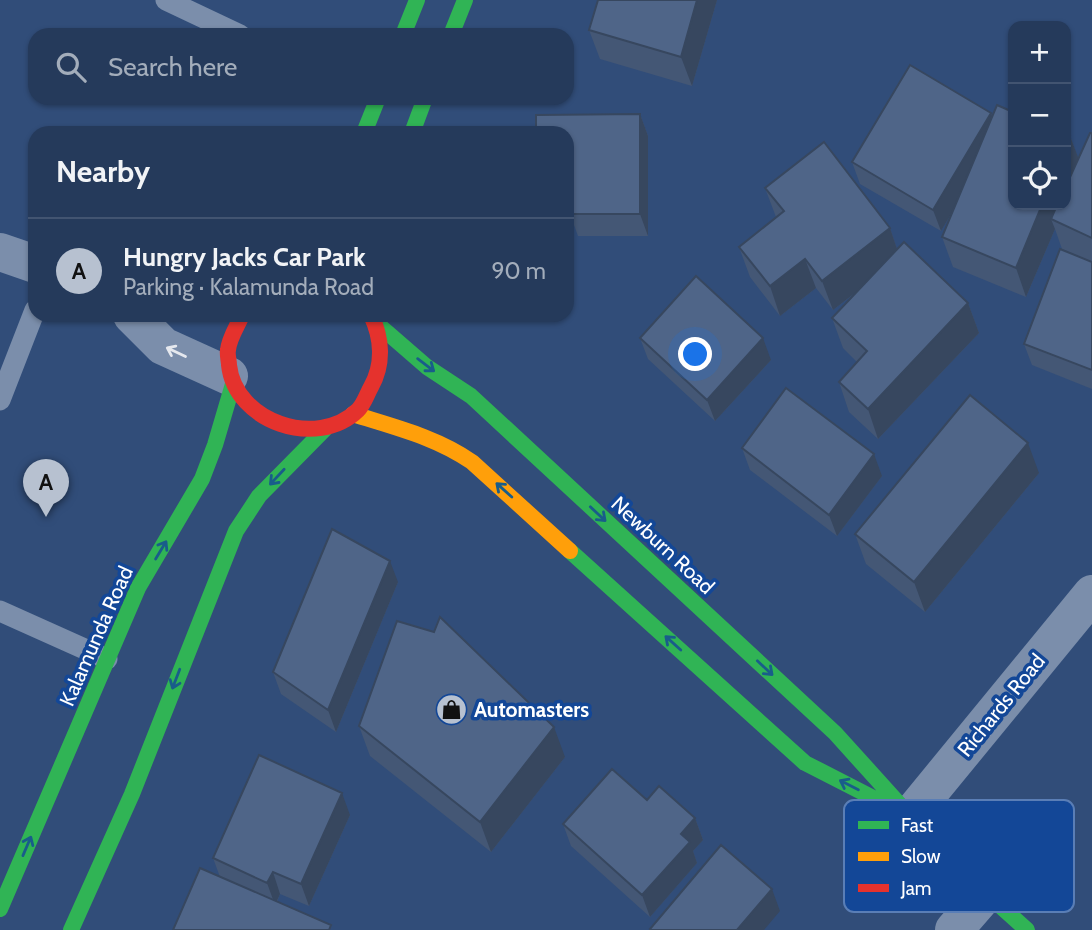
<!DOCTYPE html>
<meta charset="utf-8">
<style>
:root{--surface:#253a5b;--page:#314564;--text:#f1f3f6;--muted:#a3adbb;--line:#425471;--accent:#b7c1d0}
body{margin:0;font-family:Cabin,sans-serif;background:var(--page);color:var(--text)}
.controls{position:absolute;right:21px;top:21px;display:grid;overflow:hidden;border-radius:14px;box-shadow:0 2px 5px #0004}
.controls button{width:63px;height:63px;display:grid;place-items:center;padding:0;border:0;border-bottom:2px solid var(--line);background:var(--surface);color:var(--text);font:35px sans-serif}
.you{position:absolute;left:696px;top:355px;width:24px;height:24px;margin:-18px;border:5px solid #fff;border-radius:50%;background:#1a73e8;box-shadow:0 0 0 10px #1a73e833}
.badge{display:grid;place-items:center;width:46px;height:46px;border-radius:50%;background:var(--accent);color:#111;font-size:23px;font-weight:700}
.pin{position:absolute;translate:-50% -58px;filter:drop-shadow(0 2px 4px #0008)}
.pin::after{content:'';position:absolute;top:37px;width:24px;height:21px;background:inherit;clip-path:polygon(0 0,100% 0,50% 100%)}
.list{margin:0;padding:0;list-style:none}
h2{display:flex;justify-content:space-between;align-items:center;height:91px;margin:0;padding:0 28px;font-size:30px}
h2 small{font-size:23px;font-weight:400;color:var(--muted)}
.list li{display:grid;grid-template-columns:46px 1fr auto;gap:21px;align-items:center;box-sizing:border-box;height:105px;padding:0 28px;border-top:2px solid var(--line)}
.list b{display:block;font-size:26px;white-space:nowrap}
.list p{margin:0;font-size:23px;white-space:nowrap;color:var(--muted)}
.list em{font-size:23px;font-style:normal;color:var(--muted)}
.icon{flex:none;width:38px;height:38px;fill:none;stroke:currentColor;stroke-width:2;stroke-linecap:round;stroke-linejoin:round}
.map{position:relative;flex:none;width:1092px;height:930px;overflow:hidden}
.search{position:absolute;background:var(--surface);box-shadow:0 2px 5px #0004;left:28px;top:28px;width:546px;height:77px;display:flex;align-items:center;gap:18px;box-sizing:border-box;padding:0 24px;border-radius:21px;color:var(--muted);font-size:26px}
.panel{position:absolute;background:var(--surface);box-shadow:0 2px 5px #0004;left:28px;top:126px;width:546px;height:196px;border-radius:21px}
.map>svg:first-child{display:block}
</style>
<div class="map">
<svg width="1092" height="930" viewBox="0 0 1092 930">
<rect width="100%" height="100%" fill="#314d79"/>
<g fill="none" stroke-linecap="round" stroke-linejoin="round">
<path stroke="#7b8eab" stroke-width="21" d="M166,0L240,35
M0,400L35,310
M0,611L107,659"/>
<path stroke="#7b8eab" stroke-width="38" d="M0,252L35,264
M132,315L163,346L229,376
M910,816L1092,594
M954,930L986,893"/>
<path stroke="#30b455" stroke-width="16" d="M403,35L417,0
M451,35L465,0
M364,133L378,98
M412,133L425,98
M374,321L427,367L471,396L835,733L910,816L986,893L1027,930
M570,551L805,763L889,806
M0,909L138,588L202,479L215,445L233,384
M71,930L132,794L236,531L259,496L325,429"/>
<path stroke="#ff9f0a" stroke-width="16" d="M353,414C394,427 436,437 472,462L570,551"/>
<path stroke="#e5322d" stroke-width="16" d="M242,315C238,325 229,338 228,350C227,354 229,361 229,365C235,422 317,450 358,410C364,404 367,394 371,387C384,364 382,338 371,315"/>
</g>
<path fill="#445775" d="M598,0H717L692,86L600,59L589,30Z
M991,113L992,116L1070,136L1078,158L1092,133V389L1032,365L1024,344L1083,258L1062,249L1055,229L1026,297L953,267L942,237L951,214L941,231L860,184L852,162Z
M640,114L648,136V236H578L570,214V174H567V133Z
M765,188L890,228L897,249L968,303L979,333L878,439L849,412L839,382L857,362L843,348L832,318L858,291L833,310L816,288L780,316L750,277L739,247L776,217Z
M640,338L771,360L715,421L648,359Z
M742,448L882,476L837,536L750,470Z
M1039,473L925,612L866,564L855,534Z
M398,582L336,732L281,694L273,672Z
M359,726L565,757L491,852L370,756Z
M647,800L695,818L703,840L693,851L697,863L650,917L571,846L563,824Z
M350,815L309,906L280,894L277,902L220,877L213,858Z"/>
<path fill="#37475f" d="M697,0H717L692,86L681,57Z
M991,113L998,135L941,231L933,210Z
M640,114L648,136V236L640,214Z
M1070,136L1081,165L1066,202V146Z
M1042,205H1065L1051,219L1055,229L1026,297L1016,268Z
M890,228L900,258L833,310L822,281Z
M805,259L816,288L780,316L770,286Z
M968,303L979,333L878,439L868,409Z
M763,338L771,360L715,421L707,400Z
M1028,443L1039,473L925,612L914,582Z
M874,454L882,476L837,536L829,515Z
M390,561L398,582L336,732L328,710Z
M554,727L565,757L491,852L480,822Z
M342,793L350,815L309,906L301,884Z
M695,818L703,840L693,851L697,863L650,917L642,895L681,834Z
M273,872L280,894L275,905L267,883Z
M772,889L780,911L764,930H737Z"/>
<path fill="#4f6588" stroke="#37475f" stroke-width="2" d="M598,0H697L681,57L589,30Z
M910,65L991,113L933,210L852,162Z
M997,105L1013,112V205H1042L1016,268L942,237Z
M640,114V214H570L569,153H567V133H536V115Z
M1090,133H1092V238L1051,219L1057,205H1066V186Z
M1066,134L1070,136L1066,146Z
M824,142L890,228L822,281L805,259L770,286L739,247L784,211L765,188Z
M904,242L968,303L868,409L839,382L867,351L832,318Z
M1060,249L1092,262V370L1024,344Z
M696,276L763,338L707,400L640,338Z
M786,388L874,454L829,515L742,448Z
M970,395L1028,443L914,582L855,534Z
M332,529L390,561L328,710L273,672Z
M440,617L554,727L480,822L359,726L397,621L434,632Z
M259,755L342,793L301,884L273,872L267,883L213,858Z
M612,769L647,800L659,786L695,818L681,834L690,842L642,895L563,824Z
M721,845L772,889L737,930H651L650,929Z
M200,868L331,925L329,930H173Z"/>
<defs><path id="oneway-shaft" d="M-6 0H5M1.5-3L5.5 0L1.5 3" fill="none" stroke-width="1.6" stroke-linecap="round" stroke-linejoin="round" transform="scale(1.75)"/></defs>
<use stroke="#e5e8ee" href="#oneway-shaft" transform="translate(176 352) rotate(-155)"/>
<g stroke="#195d8a">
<use href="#oneway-shaft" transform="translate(426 365) rotate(37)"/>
<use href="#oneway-shaft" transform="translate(277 477) rotate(133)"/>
<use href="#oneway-shaft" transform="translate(504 490) rotate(-138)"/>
<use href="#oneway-shaft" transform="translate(598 514) rotate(43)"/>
<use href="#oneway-shaft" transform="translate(161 550) rotate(-59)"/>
<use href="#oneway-shaft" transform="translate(673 643) rotate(-138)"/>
<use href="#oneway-shaft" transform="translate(765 668) rotate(43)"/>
<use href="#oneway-shaft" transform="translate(176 679) rotate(111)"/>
<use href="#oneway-shaft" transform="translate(849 785) rotate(-153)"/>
<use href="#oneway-shaft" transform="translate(27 846) rotate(-67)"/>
</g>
<defs>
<symbol id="shop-disc" viewBox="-11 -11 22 22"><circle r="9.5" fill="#b7c1d0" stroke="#134797"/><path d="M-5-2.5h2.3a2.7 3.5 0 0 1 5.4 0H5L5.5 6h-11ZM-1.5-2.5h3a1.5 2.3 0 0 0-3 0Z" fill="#111"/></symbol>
</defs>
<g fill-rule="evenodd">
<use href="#shop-disc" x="434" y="692" width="35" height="35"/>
</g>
<g text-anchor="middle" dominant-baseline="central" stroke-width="7" stroke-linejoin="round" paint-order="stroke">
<g font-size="21" fill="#fff" stroke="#134797">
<text transform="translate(663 545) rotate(43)">Newburn Road</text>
<text transform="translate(96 636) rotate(-66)">Kalamunda Road</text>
<text transform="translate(1001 705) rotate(-51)">Richards Road</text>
</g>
<g font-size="21" font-weight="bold" fill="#fff" stroke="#134797" text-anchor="start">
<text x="474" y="709">Automasters</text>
</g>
</g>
<rect x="844" y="800" width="230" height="112" rx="10" fill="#134797" stroke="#5a7eb6" stroke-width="2"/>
<rect x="858" y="821" width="31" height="8" fill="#30b455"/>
<rect x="858" y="852" width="31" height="9" fill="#ff9f0a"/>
<rect x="858" y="884" width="31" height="8" fill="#e5322d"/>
<g font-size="19" fill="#fff">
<text x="901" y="832">Fast</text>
<text x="901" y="863">Slow</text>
<text x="901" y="895">Jam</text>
</g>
</svg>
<div class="controls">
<button>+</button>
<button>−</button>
<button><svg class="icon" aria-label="locate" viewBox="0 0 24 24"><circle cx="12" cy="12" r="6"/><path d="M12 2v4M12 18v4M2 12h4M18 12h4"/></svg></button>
</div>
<div class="you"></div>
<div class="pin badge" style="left:46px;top:517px">A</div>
<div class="search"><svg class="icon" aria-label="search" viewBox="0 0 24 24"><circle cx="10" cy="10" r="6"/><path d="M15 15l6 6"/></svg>Search here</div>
<section class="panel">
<h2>Nearby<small></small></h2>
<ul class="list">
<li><span class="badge">A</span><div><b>Hungry Jacks Car Park</b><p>Parking · Kalamunda Road</p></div><em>90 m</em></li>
</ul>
</section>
</div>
